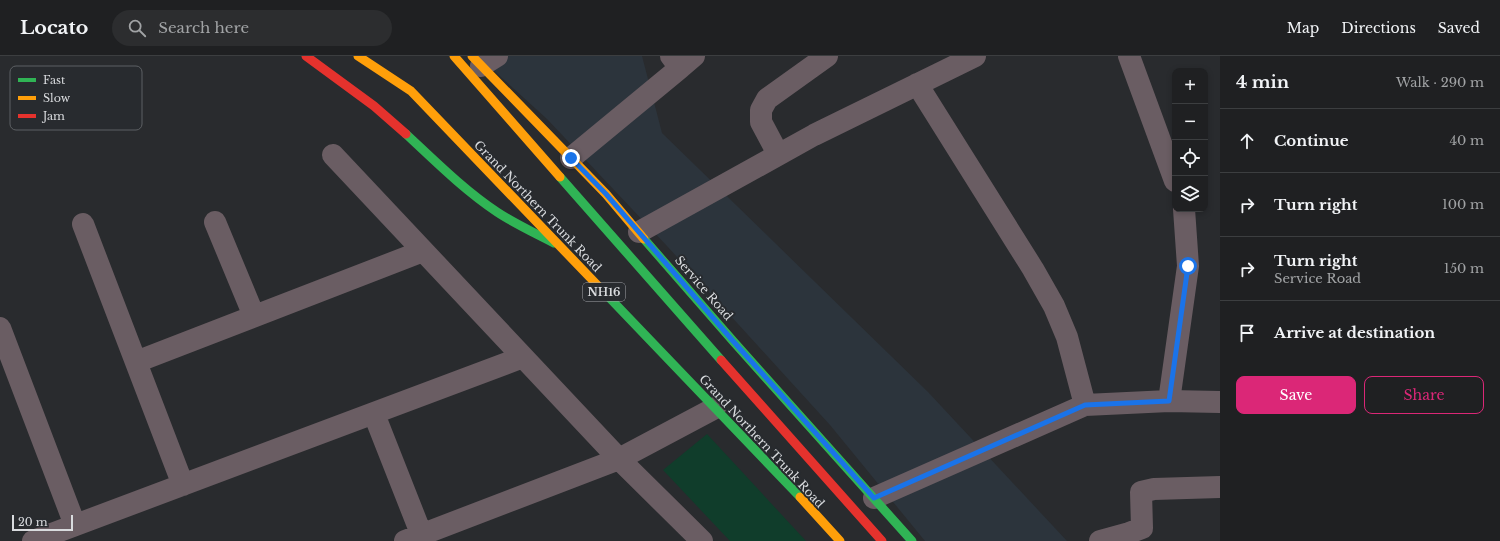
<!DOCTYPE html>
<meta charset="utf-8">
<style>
:root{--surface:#1f2022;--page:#2c2d2f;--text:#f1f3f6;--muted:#a1a3a5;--line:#3c3e40;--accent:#db2777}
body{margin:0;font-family:"Libre Baskerville",serif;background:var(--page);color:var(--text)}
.controls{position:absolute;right:12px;top:12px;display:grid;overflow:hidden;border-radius:8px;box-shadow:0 2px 6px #0003}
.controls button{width:36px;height:36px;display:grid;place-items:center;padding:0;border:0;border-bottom:1px solid var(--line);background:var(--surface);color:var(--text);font:20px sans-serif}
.scale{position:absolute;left:12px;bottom:10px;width:61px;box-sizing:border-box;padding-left:4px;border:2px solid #d9dbde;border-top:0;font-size:11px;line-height:14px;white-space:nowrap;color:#d9dbde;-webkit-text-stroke:3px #282b2f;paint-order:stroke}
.stop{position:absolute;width:12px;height:12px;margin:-9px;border:3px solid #1a73e8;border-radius:50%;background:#fff}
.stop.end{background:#1a73e8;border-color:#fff;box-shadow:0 1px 4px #0008}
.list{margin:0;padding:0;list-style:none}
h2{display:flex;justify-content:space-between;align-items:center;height:52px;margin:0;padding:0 16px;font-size:17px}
h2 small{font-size:13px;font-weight:400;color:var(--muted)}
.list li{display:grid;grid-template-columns:26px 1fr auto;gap:12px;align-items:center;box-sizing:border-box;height:64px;padding:0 16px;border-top:1px solid var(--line)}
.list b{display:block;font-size:15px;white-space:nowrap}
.list p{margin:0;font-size:13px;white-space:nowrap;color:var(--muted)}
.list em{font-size:13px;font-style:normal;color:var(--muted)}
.actions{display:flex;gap:8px;padding:12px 16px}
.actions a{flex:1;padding:9px 0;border:1px solid var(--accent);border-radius:8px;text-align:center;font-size:14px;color:var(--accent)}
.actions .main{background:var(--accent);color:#fff}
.icon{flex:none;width:22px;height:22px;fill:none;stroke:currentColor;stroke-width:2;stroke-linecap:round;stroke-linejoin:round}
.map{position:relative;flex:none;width:1220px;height:485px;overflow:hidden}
header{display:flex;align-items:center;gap:24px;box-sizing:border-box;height:56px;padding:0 20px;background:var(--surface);border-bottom:1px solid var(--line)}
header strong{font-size:19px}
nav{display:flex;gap:22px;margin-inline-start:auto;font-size:14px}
.search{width:280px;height:36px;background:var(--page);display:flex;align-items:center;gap:10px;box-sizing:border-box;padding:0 14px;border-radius:22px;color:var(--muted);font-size:15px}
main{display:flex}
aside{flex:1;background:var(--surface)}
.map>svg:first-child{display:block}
</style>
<header>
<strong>Locato</strong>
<div class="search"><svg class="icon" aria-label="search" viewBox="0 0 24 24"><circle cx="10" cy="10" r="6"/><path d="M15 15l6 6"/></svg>Search here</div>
<nav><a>Map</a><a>Directions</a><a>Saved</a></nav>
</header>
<main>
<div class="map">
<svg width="1220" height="485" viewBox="0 0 1220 485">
<rect width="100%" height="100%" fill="#292b2e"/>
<path fill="#2c343c" d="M478,0H642L662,77L928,336L1067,485H925L830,369L667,190L547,63Z"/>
<path fill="#103d2b" d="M707,378L806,485H730L663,414Z"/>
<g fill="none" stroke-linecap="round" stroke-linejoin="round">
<path stroke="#6a5d63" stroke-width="22" d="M671,0L680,12L694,0
M1129,0L1175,125
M481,10L497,0
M917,28L1033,213L1054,250L1067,281L1085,349
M778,98L761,66V54L767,43L827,0
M333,99L619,403L702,485
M571,102L680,12
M215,166L254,260
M83,168L183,429
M639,176L814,79L975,0
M0,272L75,469
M136,306L423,195
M1169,345L1188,210L1184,153
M374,358L424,485
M874,442L1085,349L1169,345L1220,346
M33,485L523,301
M405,485L619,403L715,352
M1100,485L1129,477L1142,472L1141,436L1154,433L1220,431"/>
<path stroke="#30b455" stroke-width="9" d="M406,78C435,105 464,134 497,156C515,168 535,177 554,187
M560,121L721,304
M644,183L733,285L912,485
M602,234L800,441"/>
<path stroke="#ff9f0a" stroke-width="9" d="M358,0L411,35L602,234
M454,0L560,121
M472,0L606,138L644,183
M800,441L840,485"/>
<path stroke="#e5322d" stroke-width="9" d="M306,0L374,50L406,78
M721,304L882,485"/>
</g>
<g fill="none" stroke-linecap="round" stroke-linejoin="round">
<path stroke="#1a73e8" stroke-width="5" d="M571,102L606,138L733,285L874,442L1085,349L1169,345L1188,210"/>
</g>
<g text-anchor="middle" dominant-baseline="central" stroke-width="4" stroke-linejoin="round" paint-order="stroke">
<rect fill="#282b2f" stroke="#a4a6aa" stroke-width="1" x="583" y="227" width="42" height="18" rx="3"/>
<g font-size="11" font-weight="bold" fill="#d9dbde">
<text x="604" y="236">NH16</text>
</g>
<g font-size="12" fill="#d9dbde" stroke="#282b2f">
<text transform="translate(538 150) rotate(46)">Grand Northern Trunk Road</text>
<text transform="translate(704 232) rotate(49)">Service Road</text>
<text transform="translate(762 385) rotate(47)">Grand Northern Trunk Road</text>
</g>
</g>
<rect x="10" y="10" width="132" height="64" rx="6" fill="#282b2f" stroke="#5d6064" stroke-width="1"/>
<rect x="18" y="22" width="18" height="4" fill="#30b455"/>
<rect x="18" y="40" width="18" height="4" fill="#ff9f0a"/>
<rect x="18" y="58" width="18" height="4" fill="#e5322d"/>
<g font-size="11" fill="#d9dbde">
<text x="43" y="28">Fast</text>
<text x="43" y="46">Slow</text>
<text x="43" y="64">Jam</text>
</g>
</svg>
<div class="controls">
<button>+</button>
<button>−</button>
<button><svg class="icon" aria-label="locate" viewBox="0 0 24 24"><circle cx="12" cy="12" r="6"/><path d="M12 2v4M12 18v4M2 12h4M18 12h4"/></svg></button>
<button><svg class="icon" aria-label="layers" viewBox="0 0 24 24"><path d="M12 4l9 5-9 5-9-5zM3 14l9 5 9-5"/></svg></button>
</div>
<div class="scale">20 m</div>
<div class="stop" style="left:1188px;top:210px"></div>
<div class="stop end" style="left:571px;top:102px"></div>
</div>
<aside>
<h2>4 min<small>Walk · 290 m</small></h2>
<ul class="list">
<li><svg class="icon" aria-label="ahead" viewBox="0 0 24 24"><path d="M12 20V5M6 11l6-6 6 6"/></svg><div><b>Continue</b></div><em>40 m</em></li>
<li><svg class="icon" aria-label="right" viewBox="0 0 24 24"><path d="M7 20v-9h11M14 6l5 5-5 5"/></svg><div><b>Turn right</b></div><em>100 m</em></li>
<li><svg class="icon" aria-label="right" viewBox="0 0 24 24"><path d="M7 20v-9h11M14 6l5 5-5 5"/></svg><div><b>Turn right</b><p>Service Road</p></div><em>150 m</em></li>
<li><svg class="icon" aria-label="arrive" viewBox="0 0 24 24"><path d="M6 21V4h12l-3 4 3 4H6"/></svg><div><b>Arrive at destination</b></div></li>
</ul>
<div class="actions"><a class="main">Save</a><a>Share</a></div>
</aside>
</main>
